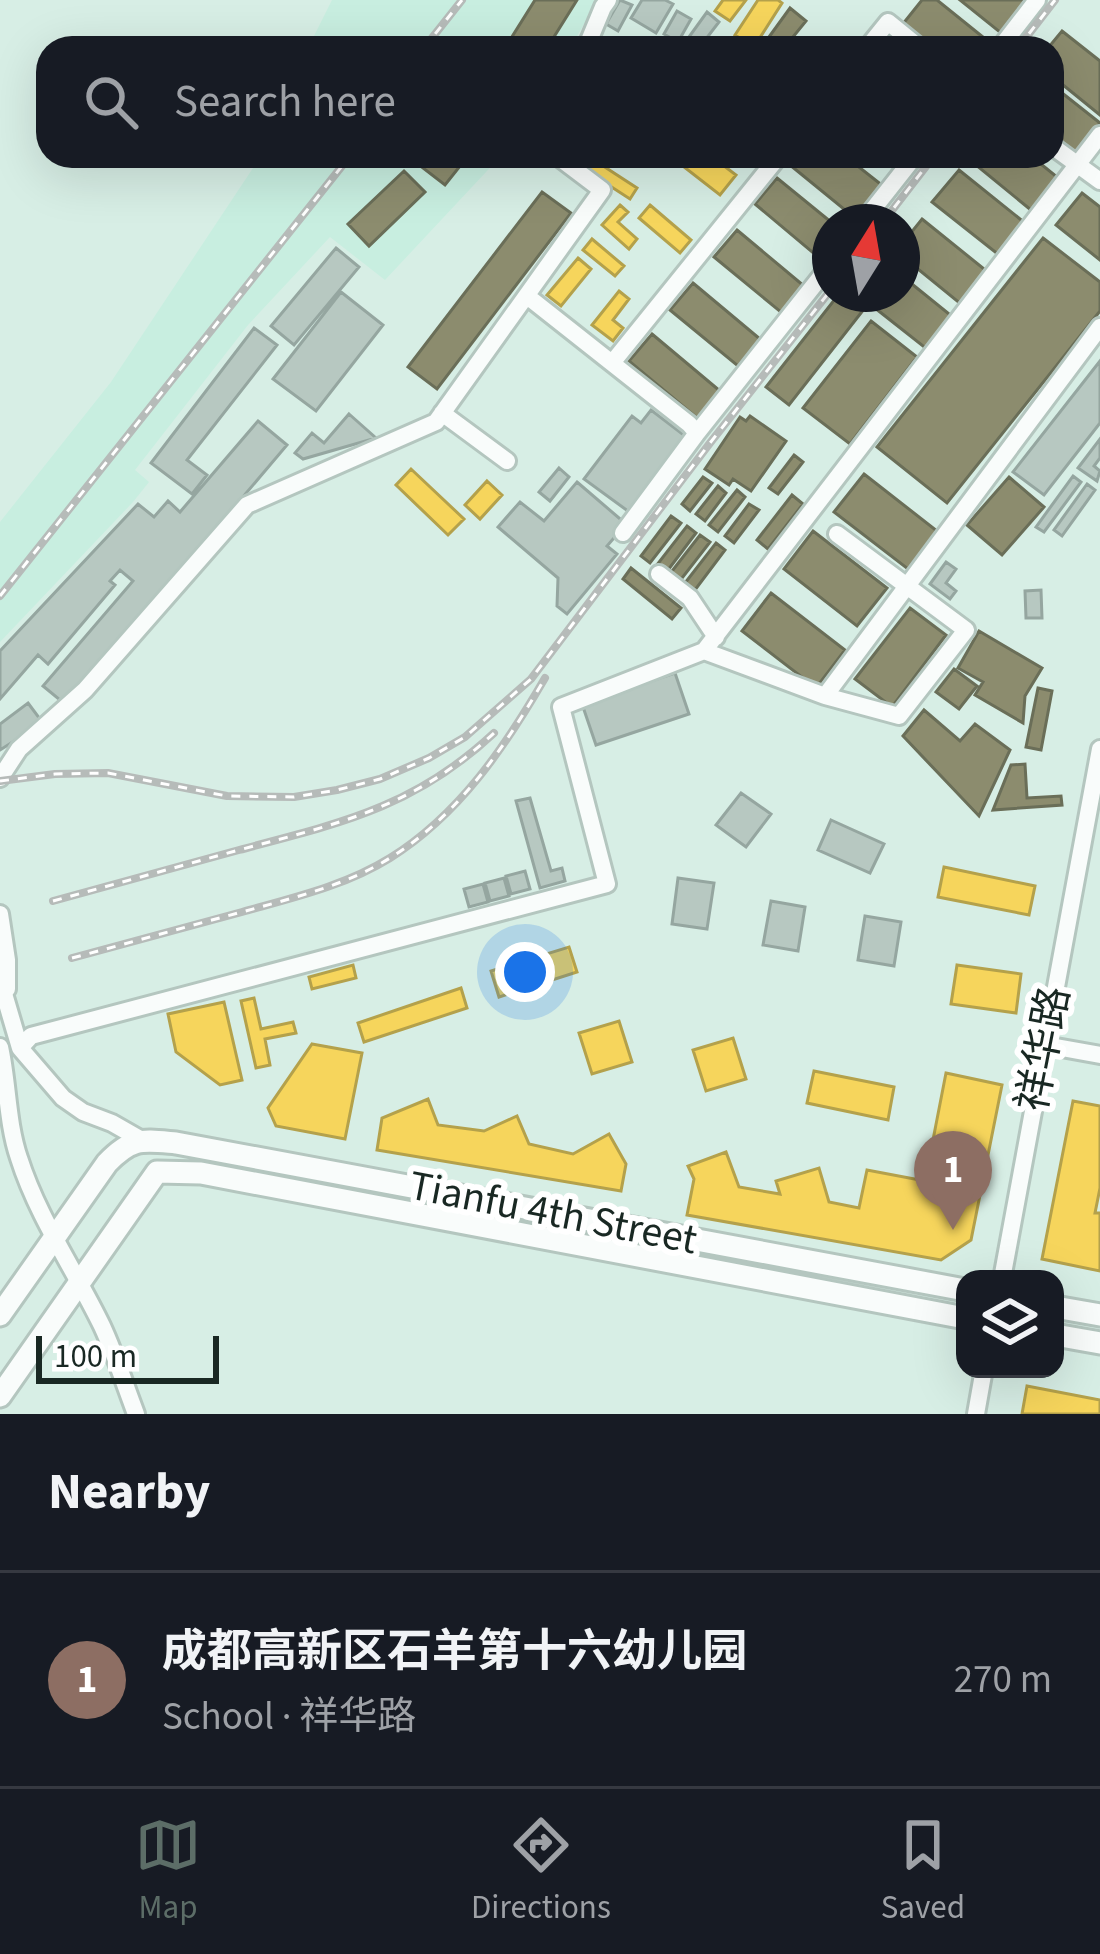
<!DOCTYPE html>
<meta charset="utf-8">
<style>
:root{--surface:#171b24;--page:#20242c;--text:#f1f3f6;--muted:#9ea1a6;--line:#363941;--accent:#5c6d67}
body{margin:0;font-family:"Source Sans 3","Noto Sans SC",sans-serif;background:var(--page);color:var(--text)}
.controls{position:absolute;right:36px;bottom:36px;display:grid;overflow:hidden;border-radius:24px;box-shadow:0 12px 48px #0002}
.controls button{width:108px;height:108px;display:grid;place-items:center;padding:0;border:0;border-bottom:3px solid var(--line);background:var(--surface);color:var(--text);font:60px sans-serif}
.compass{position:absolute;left:812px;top:204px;width:108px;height:108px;border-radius:50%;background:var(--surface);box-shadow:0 12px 48px #0002;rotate:11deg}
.scale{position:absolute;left:36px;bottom:30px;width:183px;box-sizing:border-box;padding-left:12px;border:6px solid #192823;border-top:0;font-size:33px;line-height:42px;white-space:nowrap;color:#192823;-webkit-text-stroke:9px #fff;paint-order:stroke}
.you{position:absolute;left:525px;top:972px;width:42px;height:42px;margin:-30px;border:9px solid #fff;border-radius:50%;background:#1a73e8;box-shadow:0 0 0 18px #1a73e833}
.badge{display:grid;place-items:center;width:78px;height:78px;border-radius:50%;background:var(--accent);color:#fff;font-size:39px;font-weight:700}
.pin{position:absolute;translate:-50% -99px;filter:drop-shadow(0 3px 6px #0008)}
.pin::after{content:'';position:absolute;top:63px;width:42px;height:36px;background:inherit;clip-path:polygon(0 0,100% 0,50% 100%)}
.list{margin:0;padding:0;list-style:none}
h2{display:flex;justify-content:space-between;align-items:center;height:156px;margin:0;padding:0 48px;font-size:51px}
h2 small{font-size:39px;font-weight:400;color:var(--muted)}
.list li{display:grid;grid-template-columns:78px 1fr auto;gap:36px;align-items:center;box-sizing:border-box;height:216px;padding:0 48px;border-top:3px solid var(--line)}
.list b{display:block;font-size:45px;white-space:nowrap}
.list p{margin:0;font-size:39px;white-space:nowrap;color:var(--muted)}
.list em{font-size:39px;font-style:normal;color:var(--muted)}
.icon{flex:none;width:66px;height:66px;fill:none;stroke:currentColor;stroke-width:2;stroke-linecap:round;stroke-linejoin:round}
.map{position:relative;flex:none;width:1100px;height:1414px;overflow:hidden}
.search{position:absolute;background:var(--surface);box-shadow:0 12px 48px #0002;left:36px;right:36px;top:36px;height:132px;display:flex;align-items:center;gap:30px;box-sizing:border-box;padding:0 42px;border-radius:36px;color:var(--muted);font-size:45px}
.sheet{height:372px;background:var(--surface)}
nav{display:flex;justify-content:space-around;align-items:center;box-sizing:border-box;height:168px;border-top:3px solid var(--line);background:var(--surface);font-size:33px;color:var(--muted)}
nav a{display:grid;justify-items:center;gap:6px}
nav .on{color:var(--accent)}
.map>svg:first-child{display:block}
</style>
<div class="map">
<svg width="1100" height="1414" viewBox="0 0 1100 1414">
<rect width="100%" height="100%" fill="#d7eee5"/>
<path fill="#c8eee0" d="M332,0H598L570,48H308Z
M261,156H501L385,280L330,237L248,325L135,470L149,482L133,502L0,642V522L111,382Z"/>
<path fill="#f6d55c" stroke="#b4a14b" stroke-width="3" d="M723,0H746L730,21L715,11Z
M758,0H778L782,3L754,47L735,35Z
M670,156H711L736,175L720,195Z
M594,160L637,188L630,199L587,171Z
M620,205L628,212L618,222L637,239L629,249L602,225Z
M650,205L691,240L680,253L639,218Z
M592,239L624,266L615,276L583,250Z
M578,258L591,269L561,306L547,295Z
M619,291L629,299L613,320L623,328L613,341L592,325Z
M411,469L464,519L448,535L396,485Z
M487,481L502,495L480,519L465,505Z
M944,867L1035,886L1029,915L938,897Z
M569,947L577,972L499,997L491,971Z
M353,965L356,978L312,989L309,977Z
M957,965L1021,974L1016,1013L951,1004Z
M461,988L467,1008L364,1042L358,1023Z
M254,998L261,1029L293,1022L296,1033L265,1039L270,1065L256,1068L241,1001Z
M224,1002L242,1080L220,1085L176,1052L168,1014Z
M619,1021L632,1062L592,1074L579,1033Z
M733,1038L746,1079L706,1091L693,1050Z
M312,1044L362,1053L345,1139L276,1126L268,1108Z
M814,1071L894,1087L888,1120L807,1103Z
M946,1073L1002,1085L971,1240L941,1260L687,1215L694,1179L688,1166L726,1152L739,1187L780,1194L776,1181L819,1168L829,1202L859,1208L867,1170L925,1181Z
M428,1099L438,1125L484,1131L517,1116L529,1144L573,1154L609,1134L626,1164L621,1191L377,1150L382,1118Z
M1073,1101L1100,1106V1188L1095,1213H1100V1271L1042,1259Z
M1027,1386L1100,1400V1414H1022Z"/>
<path fill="#8c8c6e" stroke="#6a6e58" stroke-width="3" d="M535,0H577L547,48H505Z
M922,0H937L994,46L931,48L902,25Z
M960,0H1026L1027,1L1001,33Z
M790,8L806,21L784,48H761Z
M1062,31L1100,61V115L1052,76V48H1048Z
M1052,85L1100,123L1074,156L1052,138Z
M418,156H468L445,185L414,161Z
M798,156H845L883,186L856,219L790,165Z
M965,156H1031L1057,177L1031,210Z
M959,170L1025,223L999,255L932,202Z
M404,171L425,192L369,246L348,224Z
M777,178L831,222L830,252L823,261L755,204Z
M542,192L571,213L437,389L408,367Z
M1082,193L1100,207V260L1056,225Z
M922,219L989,273L962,305L902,256V244Z
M737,230L804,286L782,313L714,257Z
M1043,238L1100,282V311L947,503L877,447Z
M902,276L954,318L928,350L861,297L864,294H902Z
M693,283L760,339L738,366L670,310Z
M839,294H855L868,304L789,405L766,387Z
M871,321L917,357L850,444L803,408Z
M652,334L720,391L697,418L629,361Z
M750,416L786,441L751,491L733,479L729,485L705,469L740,417L746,421Z
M794,455L803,462L778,494L769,488Z
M864,474L937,531L908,569L834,512Z
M703,477L712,483L690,511L682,504Z
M1009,477L1044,507L1002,555L967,525Z
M718,486L726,493L705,521L696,514Z
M737,490L745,497L718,532L709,525Z
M792,495L803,504L768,549L757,540Z
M749,504L759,510L734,543L725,536Z
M671,516L681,523L650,563L641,556Z
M687,526L696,533L665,574L656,566Z
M813,531L887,588L857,626L784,569Z
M700,535L710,542L679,582L669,575Z
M716,543L725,550L695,590L685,583Z
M631,568L681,608L672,619L623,579Z
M771,593L845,650L816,688L742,631Z
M910,608L946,635L892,707L855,679Z
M979,631L1042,668L1025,696L1023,723L975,695L983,682L958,668Z
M954,669L977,686L959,709L936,692Z
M1038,688L1052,691L1041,750L1026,747Z
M924,710L960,741L975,724L1010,750L979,816L903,736Z
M1025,764L1027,798L1061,796L1062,805L993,810L1011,765Z"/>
<path fill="#b7c8c1" stroke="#95a6a0" stroke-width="3" d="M620,0L632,5L618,31L606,24Z
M642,0H665L673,4L656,33L631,18Z
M677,11L691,19L678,42L664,34Z
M707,12L719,22L699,48H681Z
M336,248L359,267L294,345L271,326Z
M341,292L383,325L316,411L273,379Z
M254,328L277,345L187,460L207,475L192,494L151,463Z
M1100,361V423L1044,495L1013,472Z
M651,410L689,439L632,514L584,479L632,416L641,423Z
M349,414L376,438L303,459L295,453L312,433L324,443Z
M258,421L287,445L66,705L43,686L133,581L120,570L110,581L115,585L48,664L38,655L0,699V651L138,504L154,517L168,501L180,512Z
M1100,439V458L1094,466L1100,471L1097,481L1078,468Z
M559,468L569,477L550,501L539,492Z
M1073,476L1081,482L1044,532L1036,527Z
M577,482L626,524L607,546L617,554L567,614L557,606L558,578L498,527L520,502L544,521Z
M1087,484L1095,490L1062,536L1054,530Z
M946,562L956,569L946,583L956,591L950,599L930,584Z
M1041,590L1042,618H1026L1025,591Z
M675,673L689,714L596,745L582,704Z
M28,703L43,723L0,750V724Z
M741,793L771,814L746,847L716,825Z
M530,798L551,871L562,868L565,881L540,888L516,801Z
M831,820L884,844L870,873L818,850Z
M525,871L530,889L511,894L506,876Z
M504,878L509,896L490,901L485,883Z
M678,878L714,883L707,929L672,924Z
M483,884L488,902L469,907L464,889Z
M771,901L805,907L798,951L763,945Z
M865,916L901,922L894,966L858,960Z"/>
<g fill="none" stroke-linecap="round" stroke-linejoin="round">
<defs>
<path id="minor" d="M586,48L603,7L608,0
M867,48L888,22L920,48
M1000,48L1037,0
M1052,146L1100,181
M863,222L915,156
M527,296L689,424L697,433L623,533
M612,363L779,156
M442,413L507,461
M697,433L830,265
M659,574L690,598L716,637
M704,651L825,696L1100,327
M825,696L899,716L966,630L837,534
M0,778L19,749L85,690L247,505L436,422L602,190L557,156
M0,914L7,960V989
M0,980L20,1048L63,1098L83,1112L112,1123L140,1139
M1045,1045L1100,1055
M0,1047C8,1084 7,1123 19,1158C38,1218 75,1270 102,1326C115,1354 125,1385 136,1414
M20,1048L31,1036L607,884L561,707L704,651L1100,135
M1002,1279L1100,749
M976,1414L984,1369"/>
<path id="major" d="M1055,1307L1100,1315
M0,1315L107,1163C132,1137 142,1140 176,1143L965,1290
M1055,1335L1100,1343
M0,1396L157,1172L201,1173L965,1318"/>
</defs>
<use href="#minor" stroke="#b4c6bf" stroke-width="22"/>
<use href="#major" stroke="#b4c6bf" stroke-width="27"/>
<use href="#minor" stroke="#f9fcfb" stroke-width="16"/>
<use href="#major" stroke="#f9fcfb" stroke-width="21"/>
<defs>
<path id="rail" d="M424,48L462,0
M1018,48L1055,0
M883,222L934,156
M0,596L350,156
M0,781L55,774L108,773L227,796L294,797L337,790L380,779L429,758L465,737L531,679L710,443L830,291
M53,901C115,884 177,867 239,850C341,823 415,807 494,733
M72,958C129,943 185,927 242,912C292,898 345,886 390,858C459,815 505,747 545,678"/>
</defs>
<use href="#rail" stroke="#b6bbb9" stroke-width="8"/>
<use href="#rail" stroke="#fff" stroke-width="3" stroke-dasharray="9" stroke-linecap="butt"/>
</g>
<g text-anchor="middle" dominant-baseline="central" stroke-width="12" stroke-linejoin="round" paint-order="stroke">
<g font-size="42" fill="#192823" stroke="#fff">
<text transform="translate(1044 1049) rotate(-79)">祥华路</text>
<text transform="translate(553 1213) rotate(11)">Tianfu 4th Street</text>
</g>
</g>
</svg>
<div class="controls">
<button><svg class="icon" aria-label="layers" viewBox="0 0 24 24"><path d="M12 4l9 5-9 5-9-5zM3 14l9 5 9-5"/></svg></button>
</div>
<svg class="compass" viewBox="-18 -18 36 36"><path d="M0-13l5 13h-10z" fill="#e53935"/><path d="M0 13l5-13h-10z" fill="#9ea1a6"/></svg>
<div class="scale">100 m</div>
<div class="you"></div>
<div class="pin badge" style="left:953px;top:1230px;background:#8d6e63">1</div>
<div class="search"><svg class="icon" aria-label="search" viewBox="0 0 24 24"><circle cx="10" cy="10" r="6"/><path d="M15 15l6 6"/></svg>Search here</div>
</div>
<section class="sheet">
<h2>Nearby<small></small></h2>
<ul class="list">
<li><span class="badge" style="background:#8d6e63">1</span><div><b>成都高新区石羊第十六幼儿园</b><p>School · 祥华路</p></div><em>270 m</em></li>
</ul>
</section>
<nav>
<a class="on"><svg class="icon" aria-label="map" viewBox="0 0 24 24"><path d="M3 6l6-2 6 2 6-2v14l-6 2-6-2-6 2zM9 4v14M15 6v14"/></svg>Map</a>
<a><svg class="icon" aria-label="directions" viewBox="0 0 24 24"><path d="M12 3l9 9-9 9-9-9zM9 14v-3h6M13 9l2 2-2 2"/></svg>Directions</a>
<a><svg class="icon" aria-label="saved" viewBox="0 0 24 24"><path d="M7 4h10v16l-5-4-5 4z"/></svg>Saved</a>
</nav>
